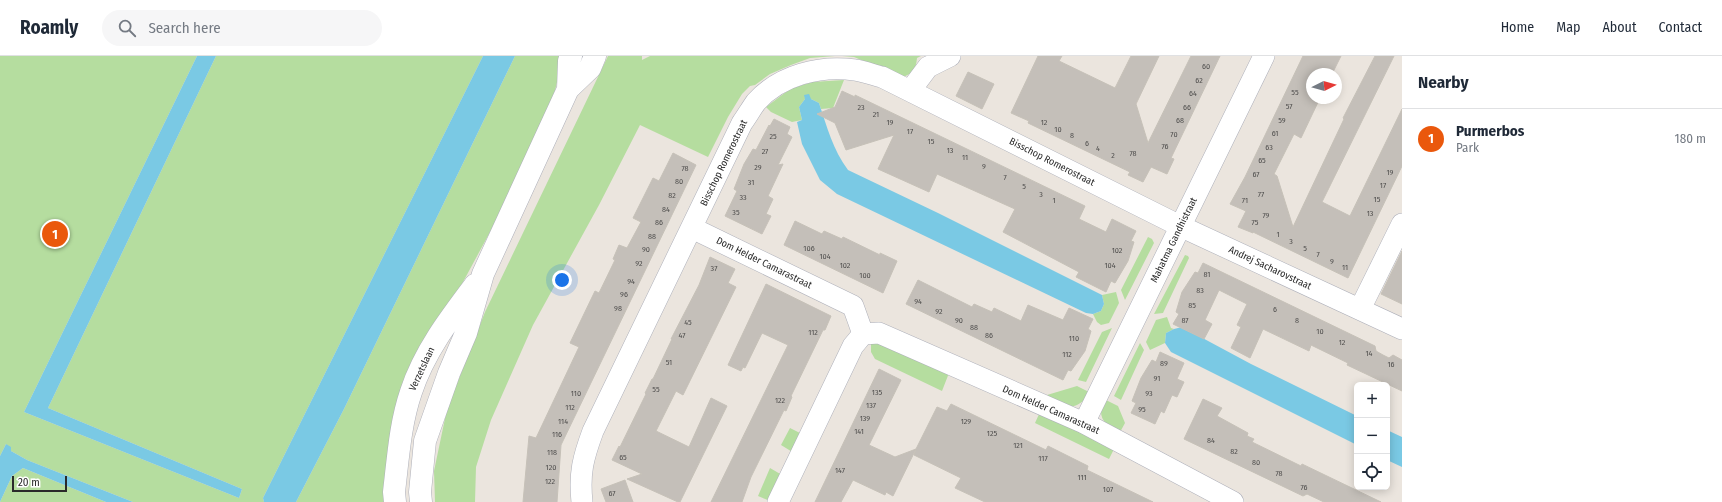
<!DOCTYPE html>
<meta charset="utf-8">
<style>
:root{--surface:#fff;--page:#f6f6f7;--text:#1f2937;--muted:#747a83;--line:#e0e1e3;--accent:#ea580c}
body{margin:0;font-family:"Fira Sans Condensed",sans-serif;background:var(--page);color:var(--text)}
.controls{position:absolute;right:12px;bottom:12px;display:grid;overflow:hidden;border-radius:6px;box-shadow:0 2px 10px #0003}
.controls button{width:36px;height:36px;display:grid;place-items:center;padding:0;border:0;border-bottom:1px solid var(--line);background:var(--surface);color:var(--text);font:20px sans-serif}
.compass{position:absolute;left:1306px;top:12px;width:36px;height:36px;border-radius:50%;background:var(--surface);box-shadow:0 2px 10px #0003;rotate:85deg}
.scale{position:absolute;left:12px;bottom:10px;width:55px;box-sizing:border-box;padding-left:4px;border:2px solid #2a2a2a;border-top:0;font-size:11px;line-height:14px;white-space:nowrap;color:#2a2a2a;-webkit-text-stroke:3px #fff;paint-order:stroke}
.you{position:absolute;left:562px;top:224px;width:14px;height:14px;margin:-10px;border:3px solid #fff;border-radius:50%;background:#1a73e8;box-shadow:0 0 0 6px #1a73e833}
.badge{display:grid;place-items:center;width:26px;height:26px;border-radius:50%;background:var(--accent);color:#fff;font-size:13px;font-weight:700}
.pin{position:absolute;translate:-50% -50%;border:2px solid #fff;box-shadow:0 1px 4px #0006}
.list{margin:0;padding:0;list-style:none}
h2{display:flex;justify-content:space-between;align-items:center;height:52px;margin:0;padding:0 16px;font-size:17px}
h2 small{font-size:13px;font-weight:400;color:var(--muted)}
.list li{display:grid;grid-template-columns:26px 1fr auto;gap:12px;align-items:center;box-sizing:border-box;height:60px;padding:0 16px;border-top:1px solid var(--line)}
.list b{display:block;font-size:15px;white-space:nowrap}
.list p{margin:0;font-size:13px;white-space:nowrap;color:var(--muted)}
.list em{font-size:13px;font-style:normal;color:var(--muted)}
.icon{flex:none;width:22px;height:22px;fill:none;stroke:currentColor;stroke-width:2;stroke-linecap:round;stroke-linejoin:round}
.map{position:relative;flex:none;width:1402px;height:446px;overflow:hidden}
header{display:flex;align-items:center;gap:24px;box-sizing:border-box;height:56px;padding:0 20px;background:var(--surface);border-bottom:1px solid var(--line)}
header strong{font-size:19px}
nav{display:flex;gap:22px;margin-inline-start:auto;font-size:14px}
.search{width:280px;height:36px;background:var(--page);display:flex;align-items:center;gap:10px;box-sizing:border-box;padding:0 14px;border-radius:22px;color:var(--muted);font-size:15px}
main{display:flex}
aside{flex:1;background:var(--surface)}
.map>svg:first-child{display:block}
</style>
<header>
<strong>Roamly</strong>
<div class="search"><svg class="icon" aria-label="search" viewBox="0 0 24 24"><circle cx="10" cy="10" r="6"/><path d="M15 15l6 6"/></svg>Search here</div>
<nav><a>Home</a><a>Map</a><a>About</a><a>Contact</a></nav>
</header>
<main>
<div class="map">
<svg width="1402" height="446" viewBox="0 0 1402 446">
<rect width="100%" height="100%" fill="#ebe5de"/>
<path fill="#b5dd9f" d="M0,0H197L24,356L239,442L242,433L48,352L216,0H483L263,442L264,446H133L27,404L11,395L6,388L0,400Z
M515,0H566L561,9L553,43L510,139L409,326L390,446H296L344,353Z
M608,0H642V4L650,0H835L810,2L791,9L770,18L755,29L750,30L742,38L728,61L708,101L640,69L599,149L533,269L491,364L476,411L475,446H435L434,415L447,353L485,256Z
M842,0H921L917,2C916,13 913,17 903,21L854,1Z
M844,24L833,52L821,53L819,47L811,43H805L799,51L802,64L792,66L771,56L766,51L790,33L812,26Z
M1148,181L1152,183L1154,187L1125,244L1121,234Z
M1185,199L1188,200L1189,202L1163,257L1154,258Z
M1116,236L1119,247L1109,267L1101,269L1097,266L1093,258L1101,255L1104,248L1102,239Z
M1167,261L1171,272L1174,273L1166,277L1165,287L1150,294L1146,286L1156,264Z
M1112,272L1086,326L1078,324L1102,276Z
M879,286L949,317L942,335L875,303L871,296V287Z
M1140,287L1144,294L1121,344L1114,340Z
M1077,330L1091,337C1074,357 1065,352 1047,339Z
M1104,343L1118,350L1125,367L1119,378C1105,368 1096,362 1104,343Z
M1040,356L1115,391L1109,403L1035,367Z
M790,372L802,378L794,397L781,389Z
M23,412L106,446H0L12,420Z
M770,412L782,419L770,445L758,440Z"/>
<path fill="#7ac9e4" d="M197,0H216L48,352L242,433L239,442L24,356Z
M483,0H515L344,353L296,446H264L263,442Z
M809,38L811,43L819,47C827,71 833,94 848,114L938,157L1102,239L1104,248L1101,255L1093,258L1086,257L837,138L820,124L802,88L797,66L802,64L799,51L805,43L804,39Z
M1182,271L1251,308L1357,360V389L1171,296L1165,287L1166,277L1174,273Z
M1387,374L1402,381V411L1387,404Z
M6,388L11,391V395L27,404L133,446H106L23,412L12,420L0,446V400Z"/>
<path fill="#c4bfb9" stroke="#c6c1b8" d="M1038,0H1062L1059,5L1115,32L1131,0H1159L1136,48L1148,87L1191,0H1220L1171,102L1174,103L1167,118L1151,111L1143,126L1128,119L1130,116L1028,67L1029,65L1011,57Z
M1303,0H1341L1332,18H1312V42H1320L1301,82L1294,78L1274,118L1277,120L1293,171L1344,63L1343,62L1375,0H1394L1322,146L1350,160L1402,53V110L1348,222L1253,176V177L1238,171L1246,155L1230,148L1245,121Z
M968,16L994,28L982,53L956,40Z
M842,35L855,41V39L1085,150L1079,163L1106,176L1112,163L1136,175L1131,185L1134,186L1128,205L1115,227L1111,225L1106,236L1076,221L1079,216L1003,176L1015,153L937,118L929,136L878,113L894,79L846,94L835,67L817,58L835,51Z
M774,63L790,71L787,78L792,81L778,109L783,108L768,140L773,143L766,158L771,160L762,178L725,160L737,135L734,133L744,108L753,93L756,94L769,69L770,70Z
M673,97L696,109L561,389L557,446H523L529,380L536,382L579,291L570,287L595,235L599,237L615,204L613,203L619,189L627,192L641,166L633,162L653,122L659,125Z
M795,165L822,178L824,175L842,183L843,181L880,199V197L897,205L883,237L784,189Z
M1402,195V248L1381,238Z
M710,201L735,213L728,227L736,231L683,339L676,335L656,375L689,391L711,342L727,350L680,446H678L627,423L642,418L612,404L619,390L620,391L646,338L645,337L652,323H653L672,283H671L699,229Z
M1203,207L1375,290L1376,295L1383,299L1389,302L1393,299L1402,304V335L1347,309L1348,307L1311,289L1309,295L1263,273L1250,302L1231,292L1241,271L1237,269L1247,248L1219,234L1205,264L1212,268L1204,283L1173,268L1179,258L1176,256L1182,236L1195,216L1198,217Z
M918,224L972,251L974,248L992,256L994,252L1021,265L1028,249L1063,264L1069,252L1093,263L1088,273L1091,275L1085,295L1071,315L1068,314L1063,324L906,248Z
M766,228L831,260L825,274H823L791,340L792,341L786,355L784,354L751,421L742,446H711L788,289L762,277L745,312L743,311L741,315L728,309Z
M1160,296L1184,307L1177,323L1184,326L1177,341L1172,339L1164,357L1161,355L1155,368L1131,357L1136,347L1132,345L1141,322L1152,304L1156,306Z
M879,313L901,324L869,389L895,401L916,393L937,351L947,355L951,348L1046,394L1048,390L1088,410L1087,414L1153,446H985L955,432L961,422L914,399L916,393L893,440L886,436L885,439L853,424L841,446H815Z
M1203,343L1222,352L1217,360L1248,377L1247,380L1254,383L1252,386L1301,410L1302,408L1381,446H1324L1307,438L1303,440L1184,383Z
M625,424L633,446H606L601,433Z"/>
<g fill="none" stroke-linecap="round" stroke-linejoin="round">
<defs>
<path id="street" d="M910,35L928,11L950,0
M692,172L853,250L863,278
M1360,253L1402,168
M1084,367L1264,0
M582,446C579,417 583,402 593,375L742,67C747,60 751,53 756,46C780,19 820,9 855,14C864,15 873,19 882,21L1180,170L1402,273
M778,446L853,290L863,278L879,277L1084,367L1233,446"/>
<path id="secondary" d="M568,33L569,5L571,0
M395,446L394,436C398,403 400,368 411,336C424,296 450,262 475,229
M421,446L420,436L425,385L449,317L466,277L483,218L568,33L590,12L595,0"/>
</defs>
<use href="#street" stroke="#aeb0ba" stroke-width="22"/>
<use href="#secondary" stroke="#aeb0ba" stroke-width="23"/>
<use href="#street" stroke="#fff" stroke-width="21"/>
<use href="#secondary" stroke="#fff" stroke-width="22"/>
</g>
<g text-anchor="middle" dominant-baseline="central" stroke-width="3" stroke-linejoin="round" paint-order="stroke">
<g font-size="8" fill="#504f4e">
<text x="1206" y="10">60</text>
<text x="1199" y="24">62</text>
<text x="1295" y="36">55</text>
<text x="1193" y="37">64</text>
<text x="1289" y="50">57</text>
<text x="861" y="51">23</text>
<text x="1187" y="51">66</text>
<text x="876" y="58">21</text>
<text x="1180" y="64">68</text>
<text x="1282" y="64">59</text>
<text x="890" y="66">19</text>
<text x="1044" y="66">12</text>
<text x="1058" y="73">10</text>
<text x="910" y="75">17</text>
<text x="1275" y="77">61</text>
<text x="1174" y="78">70</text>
<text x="1072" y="79">8</text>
<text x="773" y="80">25</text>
<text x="931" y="85">15</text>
<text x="1087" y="87">6</text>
<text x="1165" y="90">76</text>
<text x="1269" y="91">63</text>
<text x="1098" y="92">4</text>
<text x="950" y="94">13</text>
<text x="765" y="95">27</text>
<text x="1133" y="97">78</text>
<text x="1113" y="99">2</text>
<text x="965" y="101">11</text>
<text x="1262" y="104">65</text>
<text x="984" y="110">9</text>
<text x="758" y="111">29</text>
<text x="685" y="112">78</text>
<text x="1390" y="116">19</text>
<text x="1256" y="118">67</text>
<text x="1005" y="121">7</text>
<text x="679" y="125">80</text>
<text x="751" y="126">31</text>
<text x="1383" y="129">17</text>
<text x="1024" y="130">5</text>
<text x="1041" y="138">3</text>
<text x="1261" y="138">77</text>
<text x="672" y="139">82</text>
<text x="743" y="141">33</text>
<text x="1377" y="143">15</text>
<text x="1054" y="144">1</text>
<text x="1245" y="144">71</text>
<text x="666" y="153">84</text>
<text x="736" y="156">35</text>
<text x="1370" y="157">13</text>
<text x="1266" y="159">79</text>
<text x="659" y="166">86</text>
<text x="1255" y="166">75</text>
<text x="1278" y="178">1</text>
<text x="652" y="180">88</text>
<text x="1291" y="185">3</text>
<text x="809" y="192">106</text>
<text x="1305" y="192">5</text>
<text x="646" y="193">90</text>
<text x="1117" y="194">102</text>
<text x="1318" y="198">7</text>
<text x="825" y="200">104</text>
<text x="1332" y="205">9</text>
<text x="639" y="207">92</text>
<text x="845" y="209">102</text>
<text x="1110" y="209">104</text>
<text x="1345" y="211">11</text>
<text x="714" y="212">37</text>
<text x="1207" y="218">81</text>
<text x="865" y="219">100</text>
<text x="631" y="225">94</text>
<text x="1200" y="234">83</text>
<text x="624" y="238">96</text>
<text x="918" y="245">94</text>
<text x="1192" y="249">85</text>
<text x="618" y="252">98</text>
<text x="1275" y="253">6</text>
<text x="939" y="255">92</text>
<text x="959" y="264">90</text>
<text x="1185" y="264">87</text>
<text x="1297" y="264">8</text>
<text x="688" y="266">45</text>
<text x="974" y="271">88</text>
<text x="1320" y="275">10</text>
<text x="813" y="276">112</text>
<text x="682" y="279">47</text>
<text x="989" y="279">86</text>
<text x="1074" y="282">110</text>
<text x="1342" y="286">12</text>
<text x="1369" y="297">14</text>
<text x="1067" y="298">112</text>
<text x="669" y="306">51</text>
<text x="1164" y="307">89</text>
<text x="1391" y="308">16</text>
<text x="1157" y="322">91</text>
<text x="656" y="333">55</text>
<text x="877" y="336">135</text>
<text x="576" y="337">110</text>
<text x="1149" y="337">93</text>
<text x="780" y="344">122</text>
<text x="871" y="349">137</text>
<text x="570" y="351">112</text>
<text x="1142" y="353">95</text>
<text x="865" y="362">139</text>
<text x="563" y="365">114</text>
<text x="966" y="365">129</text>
<text x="859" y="375">141</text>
<text x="992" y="377">125</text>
<text x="557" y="378">116</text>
<text x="1211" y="384">84</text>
<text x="1018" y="389">121</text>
<text x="1234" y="395">82</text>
<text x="552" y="396">118</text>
<text x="623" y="401">65</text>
<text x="1043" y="402">117</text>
<text x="1256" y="406">80</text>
<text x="551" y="411">120</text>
<text x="840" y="414">147</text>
<text x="1279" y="417">78</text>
<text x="1082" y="421">111</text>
<text x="550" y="425">122</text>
<text x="1304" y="431">76</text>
<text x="1108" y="433">107</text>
<text x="612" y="437">67</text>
</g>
<g font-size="10" fill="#2a2a2a" stroke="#fff">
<text transform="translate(1052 106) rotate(27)">Bisschop Romerostraat</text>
<text transform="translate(724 107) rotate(-64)">Bisschop Romerostraat</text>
<text transform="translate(1174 184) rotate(-64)">Mahatma Gandhistraat</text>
<text transform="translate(764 207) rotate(26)">Dom Helder Camarastraat</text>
<text transform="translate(1270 212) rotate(25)">Andrej Sacharovstraat</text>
<text transform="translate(422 313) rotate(-65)">Verzetslaan</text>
<text transform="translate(1051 354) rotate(24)">Dom Helder Camarastraat</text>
</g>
</g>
</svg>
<div class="controls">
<button>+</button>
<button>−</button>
<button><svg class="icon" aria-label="locate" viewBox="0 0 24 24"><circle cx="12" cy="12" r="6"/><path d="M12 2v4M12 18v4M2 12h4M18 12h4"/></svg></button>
</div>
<svg class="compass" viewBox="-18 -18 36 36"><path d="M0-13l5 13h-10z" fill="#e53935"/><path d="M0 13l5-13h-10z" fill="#747a83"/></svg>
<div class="scale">20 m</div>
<div class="you"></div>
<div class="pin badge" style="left:55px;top:178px">1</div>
</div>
<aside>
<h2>Nearby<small></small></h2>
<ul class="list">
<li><span class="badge">1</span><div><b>Purmerbos</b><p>Park</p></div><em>180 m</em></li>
</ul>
</aside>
</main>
